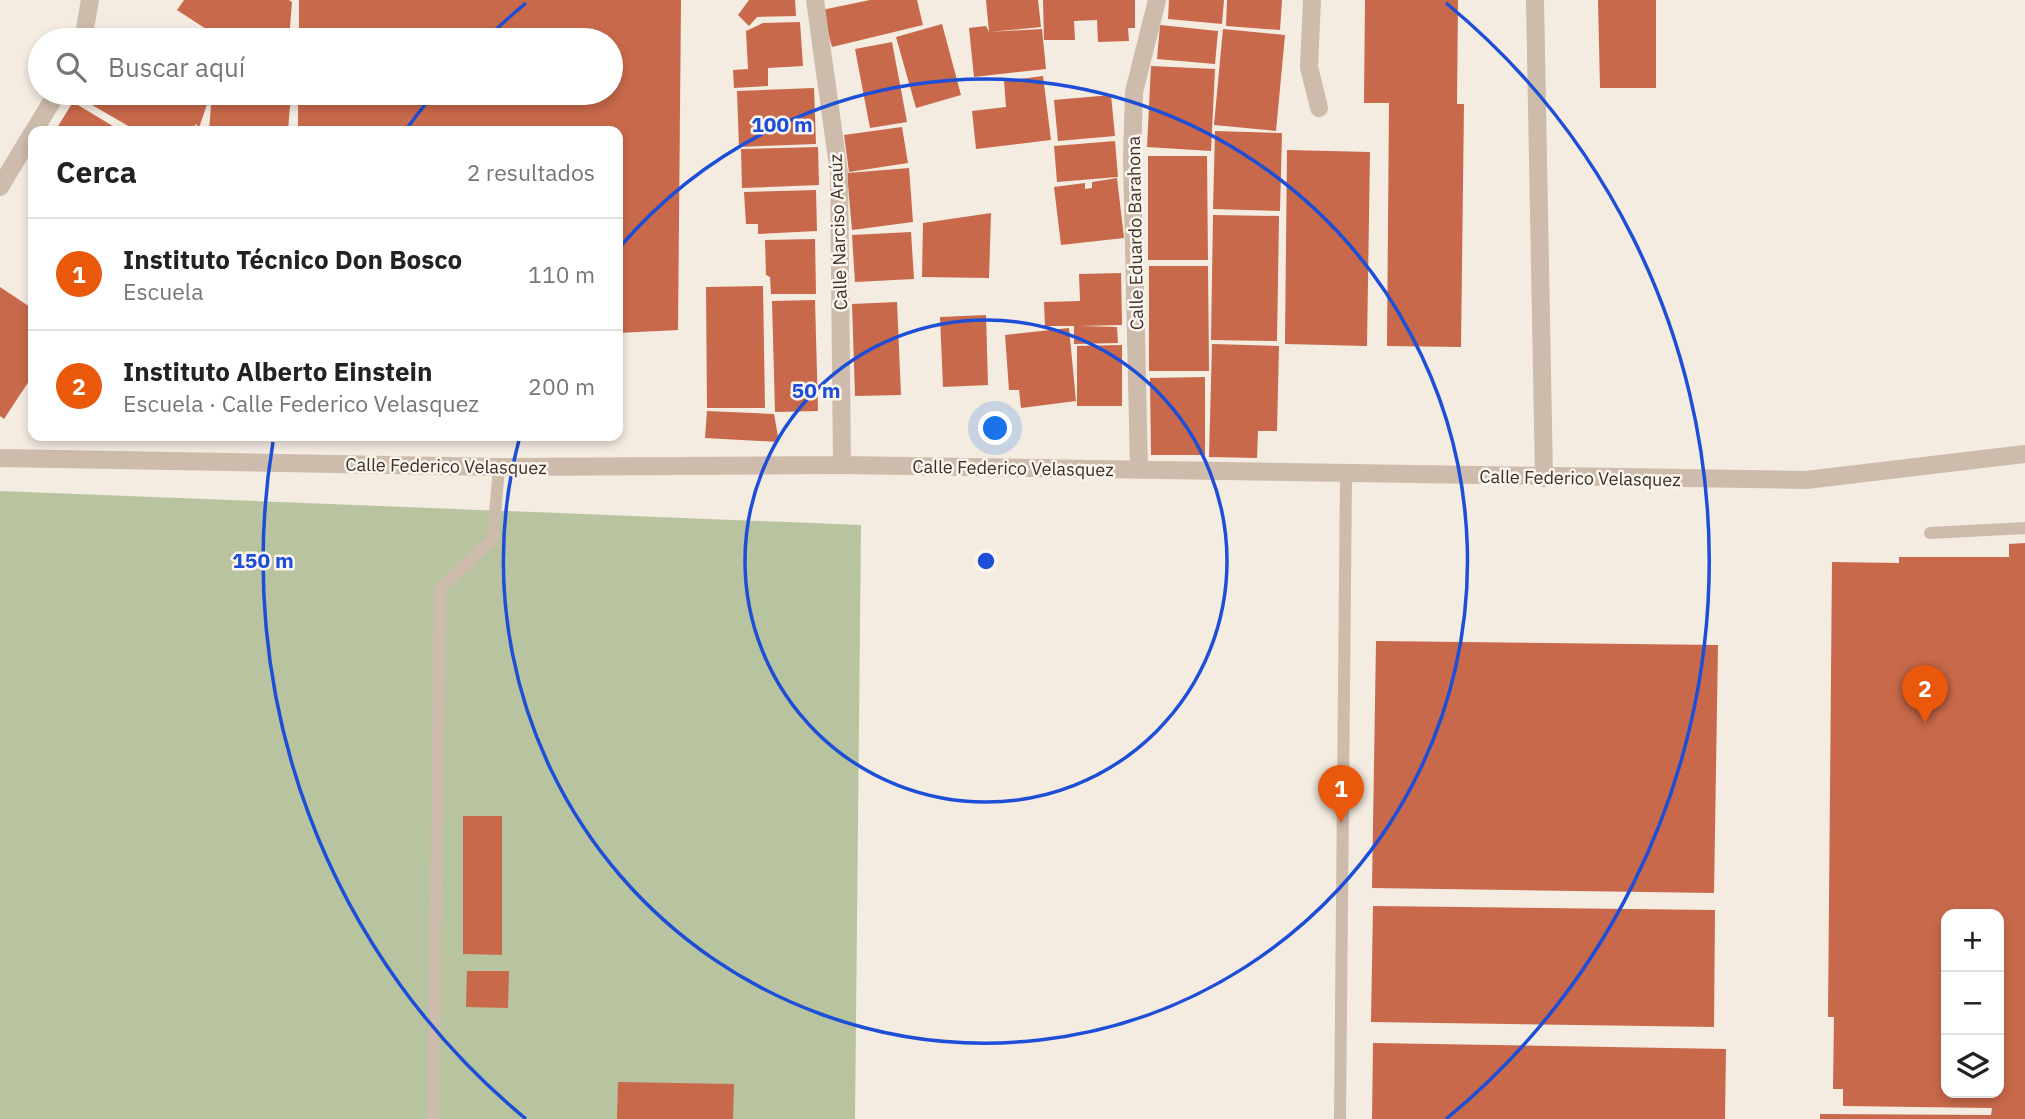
<!DOCTYPE html>
<html lang="es">
<meta charset="utf-8">
<style>
:root{--surface:#fff;--page:#f6f6f6;--text:#222;--muted:#767676;--line:#e0e0e0;--accent:#ea580c}
body{margin:0;font-family:"IBM Plex Sans",sans-serif;background:var(--page);color:var(--text)}
.controls{position:absolute;right:21px;bottom:21px;display:grid;overflow:hidden;border-radius:14px;box-shadow:0 4px 10px #0003}
.controls button{width:63px;height:63px;display:grid;place-items:center;padding:0;border:0;border-bottom:2px solid var(--line);background:var(--surface);color:var(--text);font:35px sans-serif}
.you{position:absolute;left:996px;top:429px;width:24px;height:24px;margin:-18px;border:5px solid #fff;border-radius:50%;background:#1a73e8;box-shadow:0 0 0 10px #1a73e833}
.badge{display:grid;place-items:center;width:46px;height:46px;border-radius:50%;background:var(--accent);color:#fff;font-size:23px;font-weight:700}
.pin{position:absolute;translate:-50% -58px;filter:drop-shadow(0 2px 4px #0008)}
.pin::after{content:'';position:absolute;top:37px;width:24px;height:21px;background:inherit;clip-path:polygon(0 0,100% 0,50% 100%)}
.list{margin:0;padding:0;list-style:none}
h2{display:flex;justify-content:space-between;align-items:center;height:91px;margin:0;padding:0 28px;font-size:30px}
h2 small{font-size:23px;font-weight:400;color:var(--muted)}
.list li{display:grid;grid-template-columns:46px 1fr auto;gap:21px;align-items:center;box-sizing:border-box;height:112px;padding:0 28px;border-top:2px solid var(--line)}
.list b{display:block;font-size:26px;white-space:nowrap}
.list p{margin:0;font-size:23px;white-space:nowrap;color:var(--muted)}
.list em{font-size:23px;font-style:normal;color:var(--muted)}
.icon{flex:none;width:38px;height:38px;fill:none;stroke:currentColor;stroke-width:2;stroke-linecap:round;stroke-linejoin:round}
.map{position:relative;flex:none;width:2025px;height:1119px;overflow:hidden}
.search{position:absolute;background:var(--surface);box-shadow:0 4px 10px #0003;left:28px;top:28px;width:595px;height:77px;display:flex;align-items:center;gap:18px;box-sizing:border-box;padding:0 24px;border-radius:38px;color:var(--muted);font-size:26px}
.panel{position:absolute;background:var(--surface);box-shadow:0 4px 10px #0003;left:28px;top:126px;width:595px;height:315px;border-radius:14px}
.map>svg:first-child{display:block}
</style>
<div class="map">
<svg width="2025" height="1119" viewBox="0 0 2025 1119">
<rect width="100%" height="100%" fill="#f4ebe1"/>
<path fill="#b8c4a0" d="M0,491L861,525L855,1119H0Z"/>
<path fill="#c8694b" fill-rule="evenodd" d="M184,0H289L292,2L289,40H223L177,10Z
M299,0H681L678,330L618,333V131H298V93H611V40H299Z
M749,0H795L796,16L757,17L749,26L738,15Z
M870,0H917L923,25L832,47L822,10Z
M986,0H1038L1041,27L989,32L1042,29L1046,69L974,77L969,28L986,26L989,32Z
M1043,0H1135V28H1128L1129,41L1098,42L1097,20L1074,21L1075,40H1044Z
M1169,0H1224L1222,24L1168,19Z
M1227,0H1282L1280,30L1226,26Z
M1365,0H1458L1457,104H1464L1461,347L1387,346L1389,103H1364Z
M1598,0H1656V88H1600Z
M800,22L803,66L768,68V86L734,88L733,70L748,69L746,31L763,23Z
M942,24L961,95L916,108L896,37Z
M1160,25L1218,31L1215,64L1157,59Z
M1223,29L1285,35L1276,131L1214,125Z
M892,42L907,122L870,128L855,49Z
M1151,66L1215,69L1211,151L1147,147Z
M1043,76L1051,140L976,149L972,111L1006,107L1004,81Z
M814,88L816,144L739,147L737,91Z
M90,93H199L208,101L199,128L196,124L191,131H137L85,101Z
M212,93H291L288,131H209Z
M1111,95L1115,136L1058,141L1054,100Z
M73,102L121,131H55Z
M902,127L908,163L849,172L844,135Z
M1215,131L1282,133L1280,211L1213,209Z
M1115,141L1118,177L1057,182L1054,146Z
M818,147L819,185L742,188L741,149Z
M1287,150L1370,152L1367,346L1285,344Z
M1148,156H1207L1208,260H1148Z
M909,168L913,222L852,230L847,173Z
M1117,178L1124,238L1061,245L1054,187L1085,183V189L1092,188V182Z
M816,190L817,231L758,234V224H746L744,192Z
M991,213L989,278L922,277L923,223Z
M1213,215L1279,216L1277,341L1211,340Z
M911,232L914,279L855,282L852,235Z
M815,239L816,294H771L770,277L766,275L765,240Z
M1149,266H1208L1209,371H1149Z
M1121,273L1122,325L1080,326L1117,327L1118,343L1074,344V326H1045L1044,302L1080,301L1079,274Z
M763,286L765,408H707L706,287Z
M0,287L33,309V375L4,419L0,416Z
M815,300L818,411L775,412L772,301Z
M897,302L901,395L855,396L852,304Z
M986,315L988,385L943,387L940,317Z
M1069,328L1076,401L1021,408L1019,390H1009L1005,335Z
M1212,344L1279,346L1277,431H1258L1257,458L1209,457Z
M1122,345V406H1077V346Z
M1205,377V455H1151L1150,378Z
M707,411L774,414L779,442L705,438Z
M2025,543V1119H1820V1114L1991,1115L1992,1108L1843,1106V1089H1833L1834,1017H1828L1832,562L1899,563V557H2009V544ZM1946,914H1999V1093H1946Z
M1376,641L1718,645L1714,893L1372,888Z
M463,816H502V955L463,954Z
M1373,906L1715,910L1714,1027L1371,1022Z
M467,971H509L508,1008L466,1007Z
M1373,1043L1726,1049L1725,1119H1372Z
M618,1082L734,1084L733,1119H617Z"/>
<g fill="none" stroke-linecap="round" stroke-linejoin="round">
<path stroke="#cdbbac" stroke-width="12" d="M1930,533L2025,528
M433,1119L440,589L493,539L499,467
M1340,1119L1346,475"/>
<path stroke="#cdbbac" stroke-width="18" d="M815,0L839,173L842,465
M1312,0L1309,67L1319,108
M1535,0L1544,478
M83,40L90,0
M34,131L57,93
M0,187L33,132
M0,458L499,467L842,465L1806,480L2025,454
M1139,469L1132,159L1134,92L1157,0"/>
</g>
<g fill="none" stroke="#1d4ed8" stroke-width="3.5">
<circle cx="986" cy="561" r="241"/>
<path d="M619 248A482 482 0 1 1 520 436"/>
<path d="M526 1119A723 723 0 0 1 273 442M405 131A723 723 0 0 1 432 96M488 37A723 723 0 0 1 526 3M1446 3A723 723 0 0 1 1446 1119"/>
</g>
<g text-anchor="middle" dominant-baseline="central" stroke-width="5" stroke-linejoin="round" paint-order="stroke">
<g font-size="18" fill="#3b302b" stroke="#fbf5ee">
<text transform="translate(838 232) rotate(-92)">Calle Narciso Araúz</text>
<text transform="translate(1135 233) rotate(-91)">Calle Eduardo Barahona</text>
<text transform="translate(446 466) rotate(1)">Calle Federico Velasquez</text>
<text transform="translate(1013 468) rotate(1)">Calle Federico Velasquez</text>
<text transform="translate(1580 478) rotate(1)">Calle Federico Velasquez</text>
</g>
</g>
<circle cx="986" cy="561" r="10" fill="#1d4ed8" stroke="#fbf5ee" stroke-width="3.5"/>
<g font-size="21" text-anchor="middle" font-weight="bold" fill="#1d4ed8" stroke="#fbf5ee" stroke-width="5" stroke-linejoin="round" paint-order="stroke">
<text x="782" y="132">100 m</text>
<text x="816" y="398">50 m</text>
<text x="263" y="568">150 m</text>
</g>
</svg>
<div class="controls">
<button>+</button>
<button>−</button>
<button><svg class="icon" aria-label="layers" viewBox="0 0 24 24"><path d="M12 4l9 5-9 5-9-5zM3 14l9 5 9-5"/></svg></button>
</div>
<div class="you"></div>
<div class="pin badge" style="left:1341px;top:823px">1</div>
<div class="pin badge" style="left:1925px;top:723px">2</div>
<div class="search"><svg class="icon" aria-label="search" viewBox="0 0 24 24"><circle cx="10" cy="10" r="6"/><path d="M15 15l6 6"/></svg>Buscar aquí</div>
<section class="panel">
<h2>Cerca<small>2 resultados</small></h2>
<ul class="list">
<li><span class="badge">1</span><div><b>Instituto Técnico Don Bosco</b><p>Escuela</p></div><em>110 m</em></li>
<li><span class="badge">2</span><div><b>Instituto Alberto Einstein</b><p>Escuela · Calle Federico Velasquez</p></div><em>200 m</em></li>
</ul>
</section>
</div>
